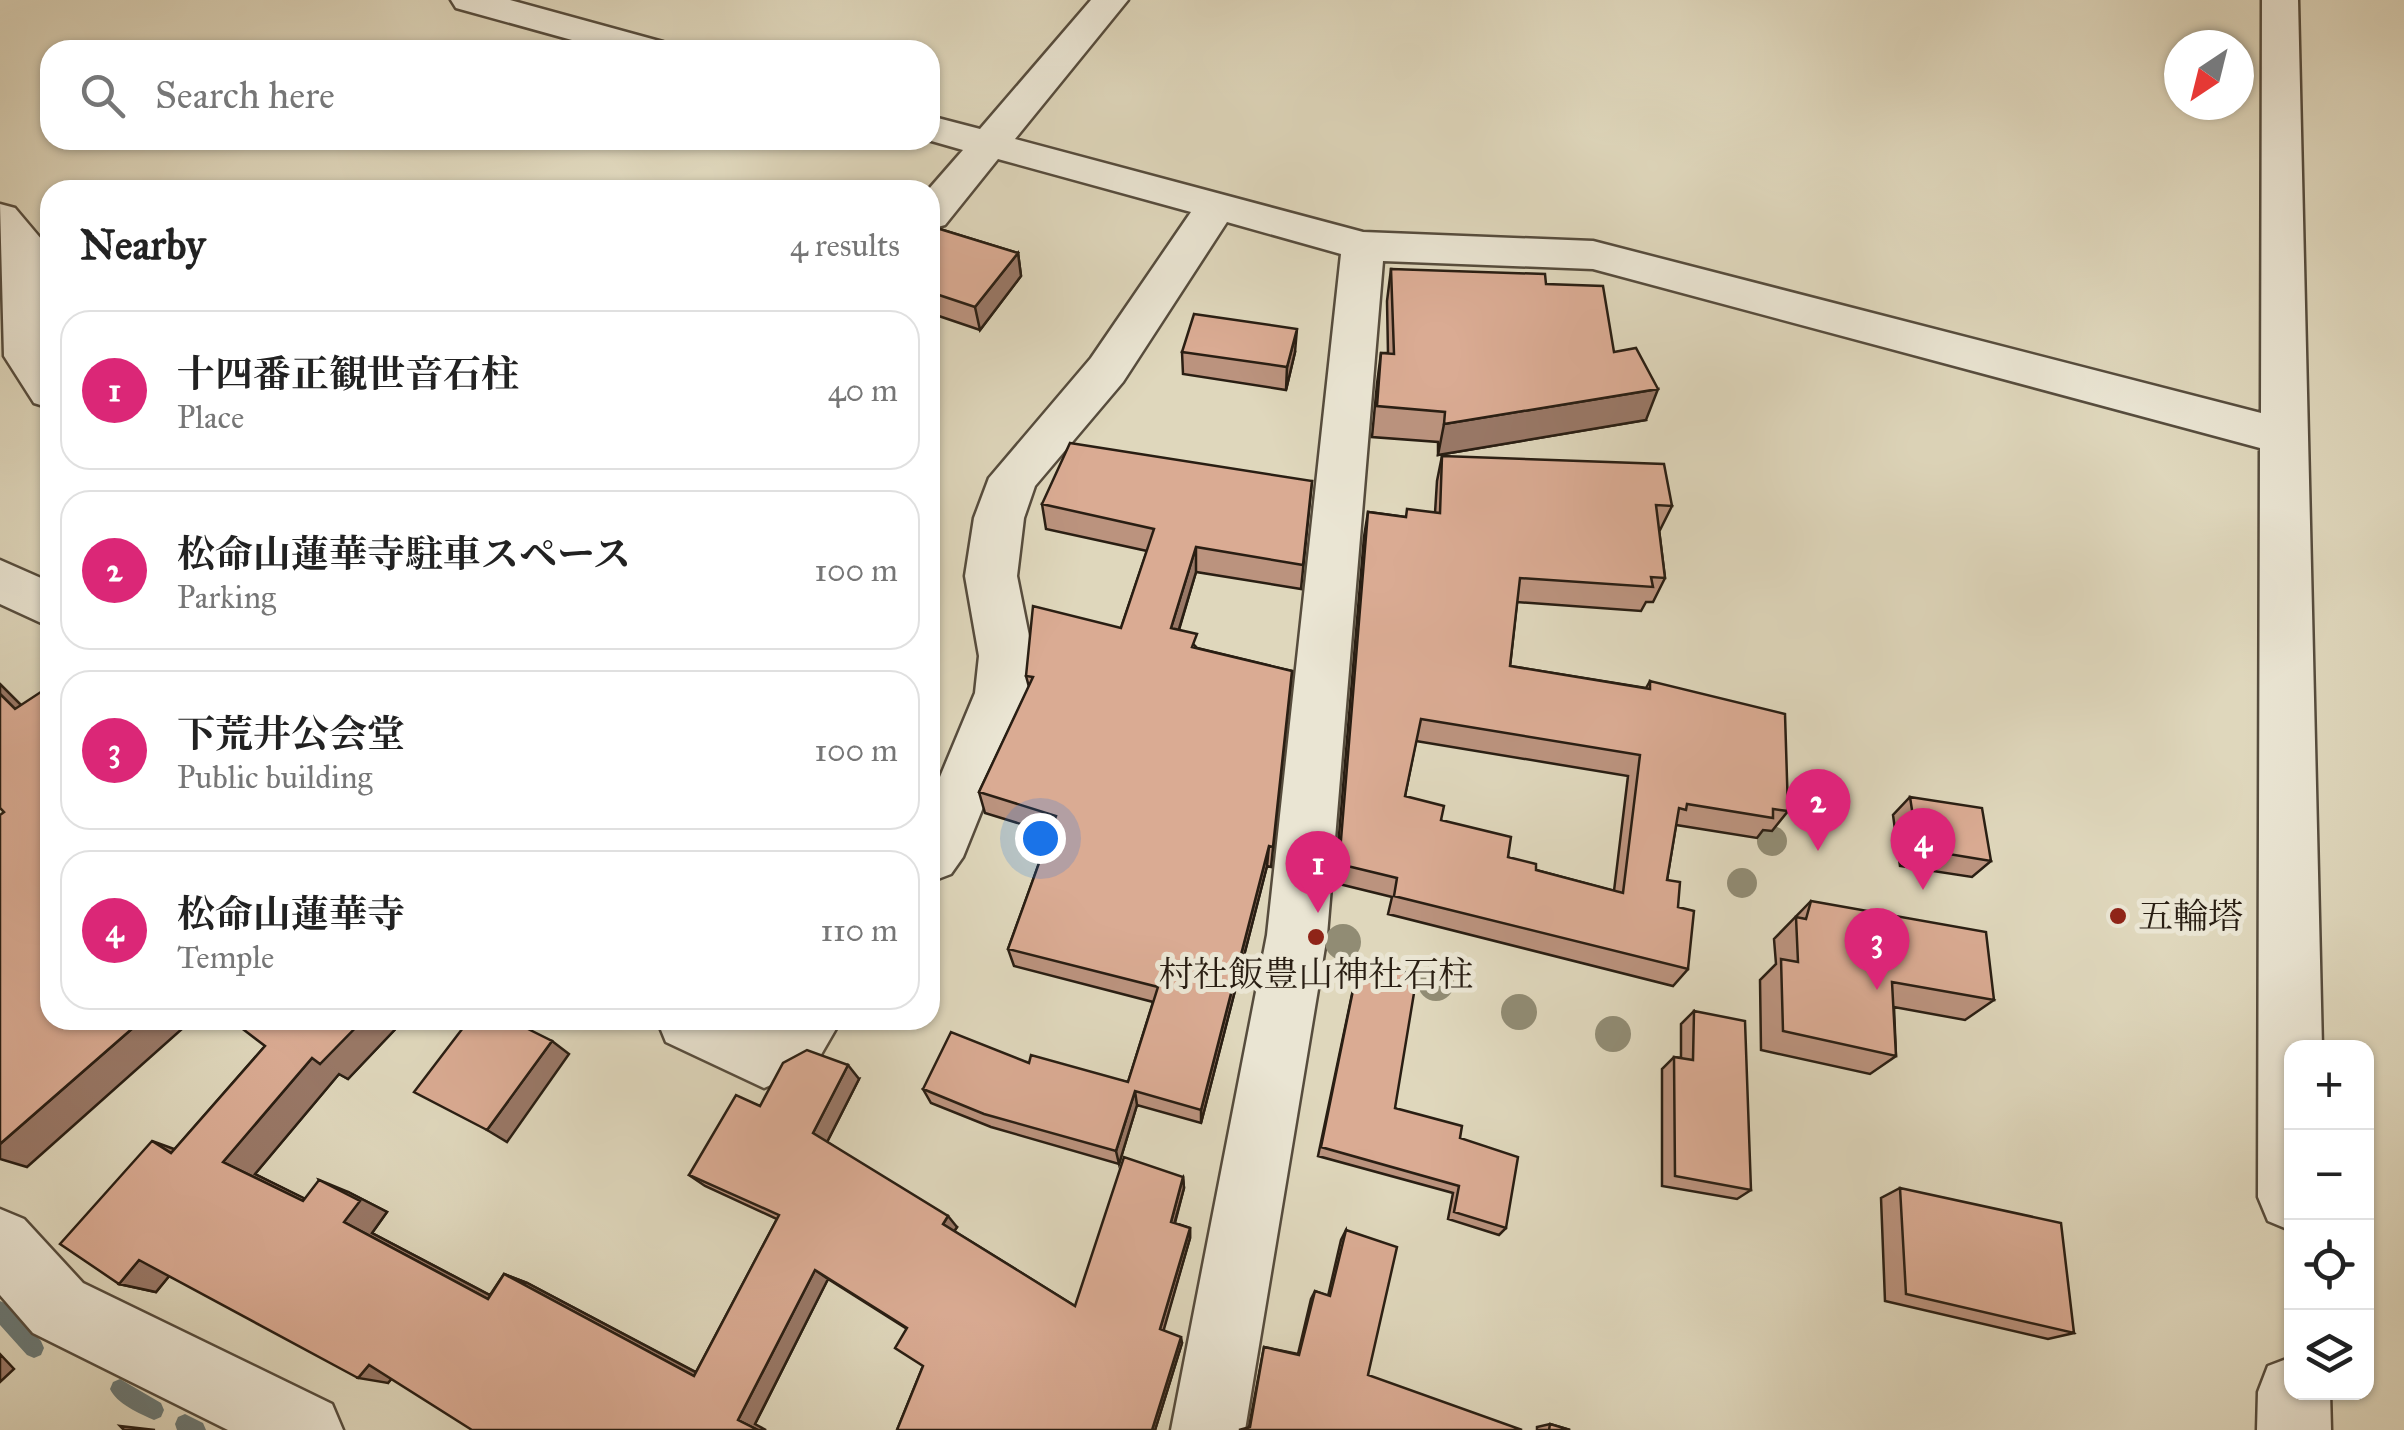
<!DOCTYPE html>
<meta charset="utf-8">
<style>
:root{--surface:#fff;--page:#f6f6f6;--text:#222;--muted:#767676;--line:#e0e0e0;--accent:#db2777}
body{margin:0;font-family:"IM FELL Great Primer","Noto Serif JP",serif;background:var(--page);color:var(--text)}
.controls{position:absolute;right:30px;bottom:30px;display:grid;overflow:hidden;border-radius:20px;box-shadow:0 2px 8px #0004}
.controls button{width:90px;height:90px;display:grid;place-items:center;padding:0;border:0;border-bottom:2px solid var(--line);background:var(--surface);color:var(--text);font:50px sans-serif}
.compass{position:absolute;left:2164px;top:30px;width:90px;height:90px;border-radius:50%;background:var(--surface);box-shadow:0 2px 8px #0004;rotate:215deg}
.you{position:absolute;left:1040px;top:838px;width:35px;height:35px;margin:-25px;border:8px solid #fff;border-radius:50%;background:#1a73e8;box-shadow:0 0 0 15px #1a73e833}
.badge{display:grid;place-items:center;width:65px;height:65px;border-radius:50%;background:var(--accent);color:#fff;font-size:32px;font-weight:700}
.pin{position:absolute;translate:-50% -82px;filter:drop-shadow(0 2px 5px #0008)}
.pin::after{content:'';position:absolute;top:52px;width:35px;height:30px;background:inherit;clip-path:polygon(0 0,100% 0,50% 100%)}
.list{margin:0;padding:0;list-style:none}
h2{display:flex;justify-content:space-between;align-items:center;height:130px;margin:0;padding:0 40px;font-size:42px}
h2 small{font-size:32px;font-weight:400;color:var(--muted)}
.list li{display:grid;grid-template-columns:65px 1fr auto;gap:30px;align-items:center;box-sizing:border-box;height:160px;margin:0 20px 20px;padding:0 20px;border:2px solid var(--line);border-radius:30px}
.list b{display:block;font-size:38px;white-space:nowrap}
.list p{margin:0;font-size:32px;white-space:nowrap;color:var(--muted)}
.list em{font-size:32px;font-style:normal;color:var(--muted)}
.icon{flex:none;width:55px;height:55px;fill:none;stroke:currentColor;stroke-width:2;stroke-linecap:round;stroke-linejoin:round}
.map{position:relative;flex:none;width:2404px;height:1430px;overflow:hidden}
.search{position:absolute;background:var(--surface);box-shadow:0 2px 8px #0004;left:40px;top:40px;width:900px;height:110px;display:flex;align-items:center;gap:25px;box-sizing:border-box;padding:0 35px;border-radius:30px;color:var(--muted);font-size:38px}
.panel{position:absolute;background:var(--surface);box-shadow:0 2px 8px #0004;left:40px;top:180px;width:900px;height:850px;border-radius:30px}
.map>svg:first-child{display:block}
</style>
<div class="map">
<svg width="2404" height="1430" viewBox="0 0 2404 1430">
<rect width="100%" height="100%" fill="#dfd7bc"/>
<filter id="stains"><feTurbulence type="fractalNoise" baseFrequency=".002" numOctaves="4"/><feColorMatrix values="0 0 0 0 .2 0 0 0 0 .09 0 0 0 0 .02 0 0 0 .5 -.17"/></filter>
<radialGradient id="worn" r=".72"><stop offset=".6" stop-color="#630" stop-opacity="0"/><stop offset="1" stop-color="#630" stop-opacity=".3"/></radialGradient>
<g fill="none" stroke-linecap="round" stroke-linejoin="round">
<path fill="#6b7a77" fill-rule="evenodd" d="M0,1301L7,1304L41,1341L44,1348L41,1355L34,1358L27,1355L0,1325Z
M120,1379L161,1403L164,1410L161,1417L154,1420C140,1414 116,1403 110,1389L113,1382Z
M185,1414L203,1423L206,1430H177L175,1424L178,1417Z"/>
<defs>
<path id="minor" d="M451,0H510L663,42L669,50H608L456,8Z
M1091,0H1128L1015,139L1363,232L1593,241L2261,413L2262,0H2298L2322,1048H2292V1231L2268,1221L2258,1197L2260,448L1593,269L1383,261L1327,935L1245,1430H1171L1267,935L1341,254L1227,222L1123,382L1035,486L1024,518L1017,576L1033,656L1029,693L963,857L951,874L930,882V801L975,693L979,656L965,576L974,518L989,478L1091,358L1191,212L998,159L945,225L930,229L928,190L963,150L928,140L930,116L980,129Z
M0,204L15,208L42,240L50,408L34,403L4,356Z
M0,560L50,582V627L0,604Z
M657,1020H757L765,1024L771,1020H841L815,1065L764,1088L666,1042Z
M0,1209L24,1219L83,1283L332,1404L343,1430H228L33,1333L0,1295Z
M2292,1357V1392H2330L2331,1430H2257L2258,1392L2268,1366Z"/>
</defs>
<use href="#minor" stroke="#564c3d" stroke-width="5"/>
<use href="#minor" fill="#eae5d3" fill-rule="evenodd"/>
</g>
<g fill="#918c74">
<circle cx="1772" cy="841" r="15"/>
<circle cx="1742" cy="883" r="15"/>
<circle cx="1343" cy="942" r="18"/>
<circle cx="1436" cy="983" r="18"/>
<circle cx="1519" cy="1012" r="18"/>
<circle cx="1613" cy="1034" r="18"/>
</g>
<path fill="#bb937e" stroke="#291e13" stroke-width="2.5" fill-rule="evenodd" d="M930,226L1018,253L1021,276L980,330L930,313Z
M1391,269L1546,284L1614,352L1646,420L1438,455V442L1372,437L1377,384L1381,353H1388L1387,301Z
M1182,352H1295L1286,390L1183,374Z
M1442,456L1672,506L1660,530H1659L1665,578L1653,602H1646L1641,611L1517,602L1510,666L1646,688L1650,681L1788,811L1772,831L1763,830L1757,838L1676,825L1667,880L1678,907L1688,969L1673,986L1388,914L1392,897L1335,883L1364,537L1368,512L1405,517L1435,513L1437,481ZM1416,741L1628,776L1614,891L1536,870L1508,857L1441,820L1405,796Z
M1312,481L1301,589L1196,572L1179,630L1197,648L1292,671L1271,867L1267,866L1201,1123L1137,1105L1119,1164L991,1127L931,1103L923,1089L1029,1063L1128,1082L1153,1002L1014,966L1008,949L1050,833L985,813L979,792L1029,687L1026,676L1121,628L1147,551L1046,529L1042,504Z
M1910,797L1991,861L1972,877L1900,866L1893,815Z
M1811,901L1994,1000L1965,1020L1894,1007L1896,1056L1870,1074L1761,1050L1760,980L1776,964L1774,939Z
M1359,961L1395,1108L1460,1138L1506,1228L1499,1235L1448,1219L1453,1193L1318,1156Z
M1694,1011L1751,1190L1737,1199L1662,1186V1069L1674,1057L1681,1058V1024Z
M404,1020L348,1079L339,1074L255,1174L305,1199L348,1192L387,1212L372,1233L490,1295L504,1274L527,1283L696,1372L777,1219L705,1186L689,1175L760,1106L859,1079L827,1142L957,1227L954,1231L1075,1306L1183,1177L1184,1188L1175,1223L1190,1228V1238L1163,1330L1182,1343L1155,1430H897L923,1366L907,1329L828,1279L755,1424L391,1379L388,1383L169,1276L156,1292L119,1284L175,1149L265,1046Z
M1900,1188L2074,1333L2048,1339L1885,1301L1881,1198Z
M1346,1230L1368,1375L1249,1427L1264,1347L1298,1354L1311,1299L1315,1291L1328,1296L1341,1240Z
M1550,1424L1570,1430H1537V1427Z"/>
<path fill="#997867" stroke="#291e13" stroke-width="2.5" d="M1018,253L1021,276L980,330L975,307Z
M1297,329L1295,352L1286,390L1287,367Z
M1658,389L1646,420L1438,455L1444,424Z
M1196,547V572L1172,652L1171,628Z
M0,684L47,731L15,709L0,694Z
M1269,846L1267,866L1201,1123V1110Z
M142,1020H192L27,1167L0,1159V1144Z
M363,1020H404L348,1079L339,1074L255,1174L332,1212L303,1201L223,1162L312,1058Z
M552,1041L569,1054L507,1142L487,1130Z
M848,1065L859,1079L825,1146L813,1133Z
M1135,1091L1137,1105L1119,1164L1116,1151Z
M152,1141L185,1153H171Z
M1183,1177L1184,1188L1172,1232L1171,1222Z
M319,1180L348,1192L387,1212L372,1233L512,1307L488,1299L344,1222Z
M948,1216L957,1227L952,1235L943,1224Z
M1190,1228V1238L1162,1336L1160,1329Z
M139,1260L175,1269L156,1292L119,1284Z
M815,1270L828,1279L755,1424L766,1430H758L738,1420Z
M504,1274L527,1283L712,1381L694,1376Z
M1181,1337L1182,1343L1155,1430H1152Z
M0,1354L14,1369L0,1382Z
M369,1365L398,1371L388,1383L358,1378Z
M120,1426L155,1430H124Z"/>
<path fill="#daab93" stroke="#291e13" stroke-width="2.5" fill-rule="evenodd" d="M930,226L1018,253L975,307L930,292Z
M1391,269L1545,274L1546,284L1603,286L1614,352L1636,348L1658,389L1444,424L1445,412L1377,406L1381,353L1394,354Z
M1194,314L1297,329L1287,367L1182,352Z
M1070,443L1312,481L1303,565L1196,547L1171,628L1197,634L1192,647L1292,671L1273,847L1269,846L1201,1110L1135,1091L1116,1151L984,1114L923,1089L951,1032L1029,1063L1031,1055L1128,1082L1158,987L1008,949L1056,816L979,792L1033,677L1026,676L1033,606L1121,628L1154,529L1042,504Z
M1442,456L1664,464L1672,506L1656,505L1665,578L1651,577L1653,587L1520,578L1510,666L1650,689V681L1785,714L1788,811L1773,809V818L1687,804L1686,810L1679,808L1667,880L1680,882L1678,907L1694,911L1688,969L1394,896L1397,878L1339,864L1368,512L1406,517L1407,509L1440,513ZM1421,719L1640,755L1623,893L1536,870V864L1508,857L1511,837L1441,820L1444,806L1405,796Z
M50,686V1020H142L0,1144V815L4,812L0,808V694L15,709Z
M1910,797L1982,808L1991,861L1918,849Z
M1811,901L1986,932L1994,1000L1892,982L1896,1056L1783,1031L1781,959L1798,962L1796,917L1806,919Z
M1359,961L1417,975L1395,1108L1462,1126L1460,1138L1518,1157L1506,1228L1454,1212L1459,1186L1321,1147Z
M1694,1011L1745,1021L1751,1190L1675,1176L1674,1057L1693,1060Z
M231,1020H363L320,1064L312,1058L223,1162L303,1201L319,1180L360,1201L344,1222L488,1299L504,1274L694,1376L779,1215L689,1175L736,1095L760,1106L783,1063L807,1050L848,1065L813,1133L948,1216L943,1224L1075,1306L1124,1157L1183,1177L1171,1222L1190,1228L1160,1329L1181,1337L1152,1430H897L923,1366L895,1348L907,1328L815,1270L738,1420L758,1430H472L369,1365L358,1378L139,1260L119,1284L60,1244L152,1141L171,1153L265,1046Z
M469,1020H510L552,1041L487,1130L414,1092Z
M1900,1188L2061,1223L2074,1333L1906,1294Z
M1346,1230L1397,1247L1368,1375L1522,1430H1239L1250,1427L1264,1347L1299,1355L1315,1291L1330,1296Z
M1550,1424L1570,1430H1549Z"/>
<g fill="#8f2418" stroke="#eae5d3" stroke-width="4">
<circle cx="2118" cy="916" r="10"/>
<circle cx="1316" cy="937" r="10"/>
</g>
<g text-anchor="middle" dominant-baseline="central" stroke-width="10" stroke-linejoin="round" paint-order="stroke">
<g font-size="35" fill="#291e13" stroke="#eae5d3" text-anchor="start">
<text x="2138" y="916">五輪塔</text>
<text x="1316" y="974" text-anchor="middle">村社飯豊山神社石柱</text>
</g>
</g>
<rect width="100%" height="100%" filter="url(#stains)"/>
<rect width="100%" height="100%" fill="url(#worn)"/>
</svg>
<div class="controls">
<button>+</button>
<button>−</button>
<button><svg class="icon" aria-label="locate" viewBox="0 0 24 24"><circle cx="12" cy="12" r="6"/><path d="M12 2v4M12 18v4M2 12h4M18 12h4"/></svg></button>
<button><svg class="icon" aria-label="layers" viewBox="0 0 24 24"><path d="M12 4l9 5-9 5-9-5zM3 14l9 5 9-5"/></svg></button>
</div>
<svg class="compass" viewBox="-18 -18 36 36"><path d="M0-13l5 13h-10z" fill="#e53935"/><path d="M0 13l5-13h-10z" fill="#767676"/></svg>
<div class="you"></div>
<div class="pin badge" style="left:1318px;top:913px">1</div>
<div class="pin badge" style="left:1818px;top:851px">2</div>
<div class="pin badge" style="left:1877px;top:990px">3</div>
<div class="pin badge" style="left:1923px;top:890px">4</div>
<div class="search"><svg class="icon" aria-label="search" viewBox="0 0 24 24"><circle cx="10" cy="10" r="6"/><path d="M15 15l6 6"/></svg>Search here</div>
<section class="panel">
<h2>Nearby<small>4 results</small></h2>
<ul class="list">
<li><span class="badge">1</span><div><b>十四番正観世音石柱</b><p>Place</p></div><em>40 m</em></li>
<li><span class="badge">2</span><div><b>松命山蓮華寺駐車スペース</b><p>Parking</p></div><em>100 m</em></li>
<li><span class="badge">3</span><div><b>下荒井公会堂</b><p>Public building</p></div><em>100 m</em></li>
<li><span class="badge">4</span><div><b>松命山蓮華寺</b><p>Temple</p></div><em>110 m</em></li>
</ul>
</section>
</div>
